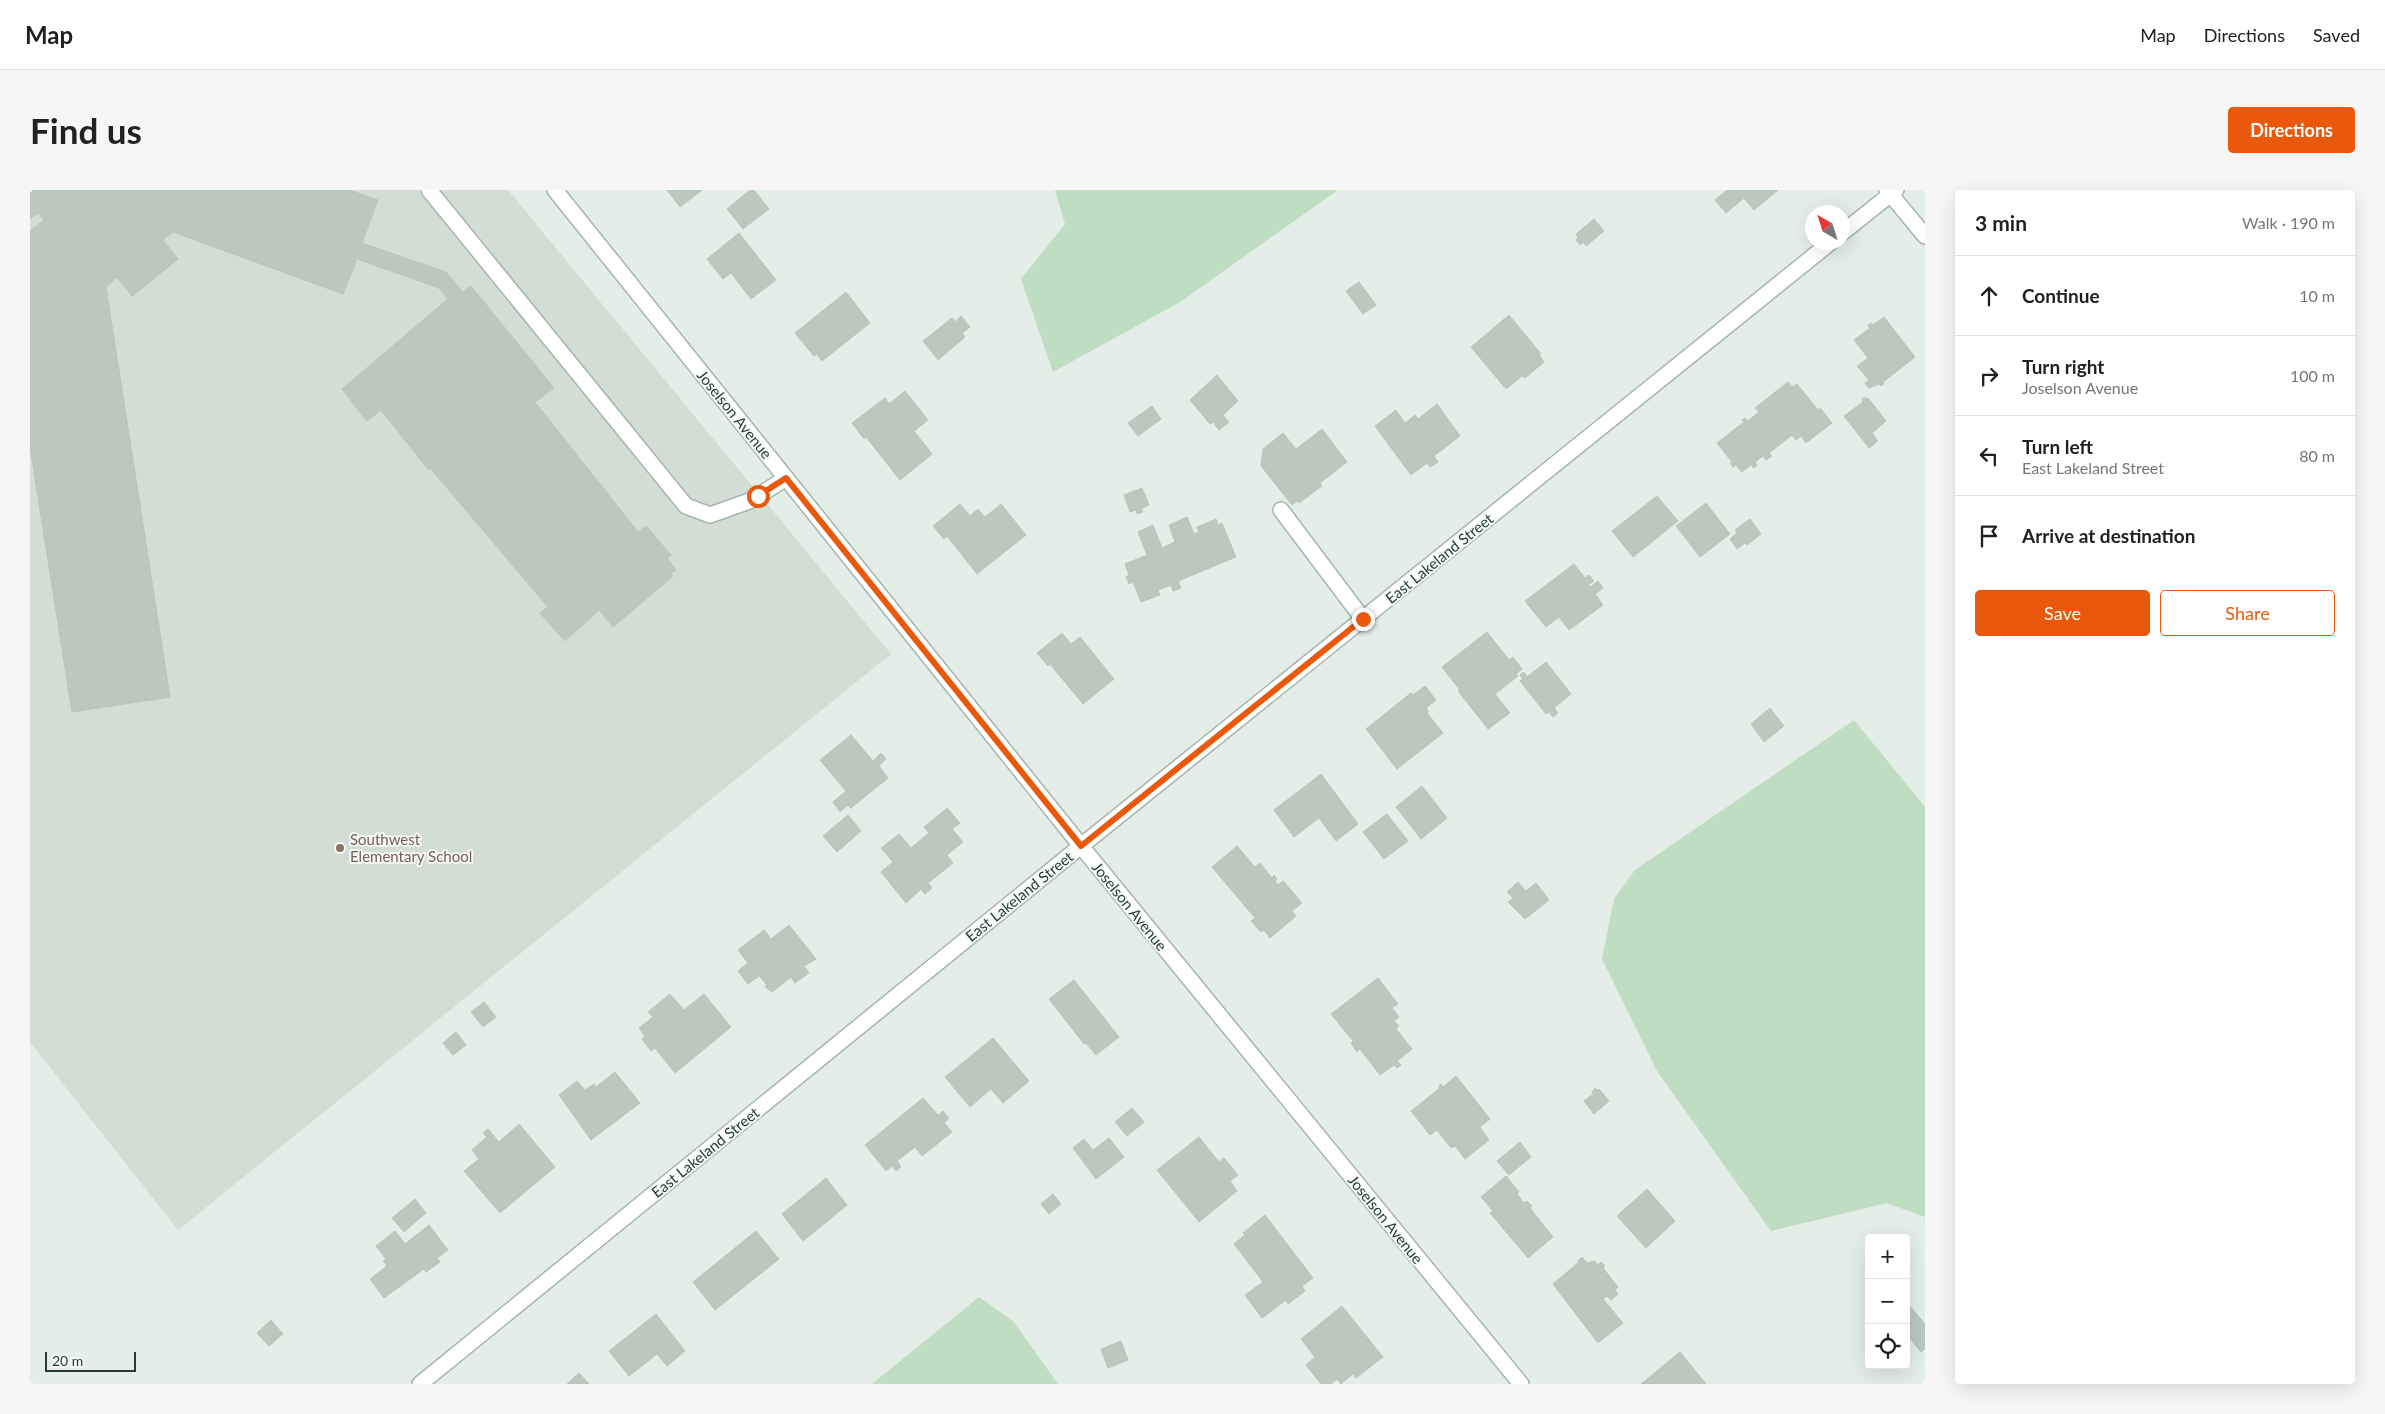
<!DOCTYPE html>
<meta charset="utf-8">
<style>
:root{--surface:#fff;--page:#f6f6f6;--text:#202124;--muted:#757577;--line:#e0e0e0;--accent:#ea580c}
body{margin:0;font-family:Lato,sans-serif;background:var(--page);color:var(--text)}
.controls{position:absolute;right:15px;bottom:15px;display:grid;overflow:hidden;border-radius:5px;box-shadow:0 5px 20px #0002}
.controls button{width:45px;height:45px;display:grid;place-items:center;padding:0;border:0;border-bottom:1px solid var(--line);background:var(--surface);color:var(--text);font:25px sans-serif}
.compass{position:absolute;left:1775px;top:15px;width:45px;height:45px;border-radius:50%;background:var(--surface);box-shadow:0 5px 20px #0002;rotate:321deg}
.scale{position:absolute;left:15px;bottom:12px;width:91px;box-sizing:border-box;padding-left:5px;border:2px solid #243e32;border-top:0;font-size:14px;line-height:18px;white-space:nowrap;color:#243e32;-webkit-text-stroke:4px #f5f9f6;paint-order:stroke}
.stop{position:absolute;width:15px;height:15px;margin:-11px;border:4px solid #ea580c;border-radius:50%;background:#fff}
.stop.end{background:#ea580c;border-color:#fff;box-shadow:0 1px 5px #0008}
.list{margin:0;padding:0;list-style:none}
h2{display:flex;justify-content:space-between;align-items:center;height:65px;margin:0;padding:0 20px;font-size:21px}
h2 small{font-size:16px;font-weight:400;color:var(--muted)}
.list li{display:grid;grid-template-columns:32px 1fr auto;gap:15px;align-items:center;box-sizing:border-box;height:80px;padding:0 20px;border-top:1px solid var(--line)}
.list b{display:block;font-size:19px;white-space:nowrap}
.list p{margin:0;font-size:16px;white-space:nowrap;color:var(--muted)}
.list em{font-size:16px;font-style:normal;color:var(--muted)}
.actions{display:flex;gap:10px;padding:15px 20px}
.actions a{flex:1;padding:11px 0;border:1px solid var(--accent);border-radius:5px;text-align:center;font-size:18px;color:var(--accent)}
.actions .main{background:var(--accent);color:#fff}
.icon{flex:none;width:28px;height:28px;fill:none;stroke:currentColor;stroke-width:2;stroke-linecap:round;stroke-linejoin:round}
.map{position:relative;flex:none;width:1895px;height:1194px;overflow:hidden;border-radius:5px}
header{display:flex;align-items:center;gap:30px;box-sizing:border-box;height:70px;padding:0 25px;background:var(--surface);border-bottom:1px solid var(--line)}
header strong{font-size:24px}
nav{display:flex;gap:28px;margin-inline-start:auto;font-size:18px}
.intro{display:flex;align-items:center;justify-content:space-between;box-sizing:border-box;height:120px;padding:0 30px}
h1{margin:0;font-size:35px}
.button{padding:12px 22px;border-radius:5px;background:var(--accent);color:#fff;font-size:18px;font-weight:700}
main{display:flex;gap:30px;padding:0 30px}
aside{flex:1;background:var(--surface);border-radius:5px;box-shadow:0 5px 20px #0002}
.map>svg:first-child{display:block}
</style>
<header>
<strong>Map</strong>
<nav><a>Map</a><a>Directions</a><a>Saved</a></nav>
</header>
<div class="intro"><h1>Find us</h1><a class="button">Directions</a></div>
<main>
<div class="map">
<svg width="1895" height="1194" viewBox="0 0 1895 1194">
<rect width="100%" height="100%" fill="#e4ede7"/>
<path fill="#d3ddd6" d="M0,0H478L861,464L148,1040L0,852Z"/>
<path fill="#bfddc1" d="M1025,0H1308L1150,112L1023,182L991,89L1035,34Z
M1824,530L1895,617V1027L1857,1013L1741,1041L1627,881L1572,769L1584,709L1605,680Z
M949,1107L983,1131L1028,1194H842Z"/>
<path fill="#bac8c0" stroke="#b7c6bd" d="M0,0H319L348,10L332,53L416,82L433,102L441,96L524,198L505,212L608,342L616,336L641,365L637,368L646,380L641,383L643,386L583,437L569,420L535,451L510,423L518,417L401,279H398L351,220L337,231L312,199L418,109L409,98L327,69L313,104L143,42L133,50L148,69L102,106L87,87L76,97L140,507L42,522L0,257V41L14,30L8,23L0,29Z
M637,0H672L650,17Z
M720,0H724L739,19L713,39L697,19Z
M1697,0H1748L1724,20L1714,8L1696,23L1685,10Z
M1564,29L1574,41L1556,56L1553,52L1550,55L1546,50L1548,47L1546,44Z
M709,43L746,90L721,109L701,83L693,89L677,69Z
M1329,92L1346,115L1333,124L1316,101Z
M816,102L840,133L792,171L787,164L784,166L765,143Z
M1479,125L1511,164L1509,165L1514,172L1495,188L1492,186L1476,199L1441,157Z
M931,126L940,137L932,143L935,147L908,170L893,151L922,128L925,132Z
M1854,127L1885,167L1853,192L1854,194L1851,196L1849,194L1839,198L1835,193L1839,190L1827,176L1838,168L1824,150L1840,138L1838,135L1841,133L1843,135Z
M1187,185L1208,211L1193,225L1199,232L1189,240L1183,232L1180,234L1160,210Z
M1758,192L1762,197L1767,194L1788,220L1790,218L1802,233L1776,253L1771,246L1766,250L1762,245L1739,263L1742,266L1736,270L1733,266L1725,272L1727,275L1724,278L1721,275L1712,282L1706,275L1703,277L1700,273L1702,272L1687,253L1714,232L1712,230L1715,228L1718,231L1729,222L1725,218Z
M875,201L898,230L884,241L902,264L870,290L836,247L834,249L822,233L855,208L859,214Z
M1835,207L1836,209L1838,208L1856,231L1842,243L1848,251L1839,258L1814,226L1833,212L1832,209Z
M1407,214L1430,246L1404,266L1408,272L1400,277L1397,273L1381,285L1345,236L1366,220L1375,233L1385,225L1388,229Z
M1122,216L1131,229L1108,246L1098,233Z
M1292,239L1317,272L1290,293L1292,296L1269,313L1267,311L1262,315L1231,276L1233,259L1253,243L1266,259Z
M1112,298L1119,315L1111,319L1113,322L1107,324L1106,320L1100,322L1094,305Z
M1627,306L1648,331L1603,367L1582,341Z
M1676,313L1700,344L1670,367L1646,336Z
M930,314L940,326L948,319L955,327L971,314L996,345L947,384L917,346L914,349L903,336Z
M1157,327L1164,344L1169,342L1167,337L1186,329L1188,335L1192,333L1206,367L1148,391L1151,398L1143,401L1141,395L1128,400L1130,405L1111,412L1103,392L1099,394L1096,387L1099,385L1095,374L1117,365L1108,342L1123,335L1132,358L1145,352L1139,335Z
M1720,329L1731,344L1717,355L1715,353L1707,359L1700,349L1707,343L1705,340Z
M1544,374L1555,388L1559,385L1564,391L1558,395L1560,397L1568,391L1573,398L1565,404L1573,415L1539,440L1529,427L1516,437L1495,411Z
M1457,442L1479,470L1483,467L1492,479L1486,484L1488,486L1465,504L1480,523L1458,539L1428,501L1430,500L1412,477Z
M1032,443L1041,454L1050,447L1084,489L1053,514L1020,474L1018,476L1007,463Z
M1516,472L1541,504L1524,518L1528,523L1523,527L1519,522L1516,524L1490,491L1493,489L1490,485L1494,482L1497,487Z
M1395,496L1406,510L1396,518L1399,522L1397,523L1413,543L1367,579L1336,539L1381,503L1383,505Z
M1740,518L1754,536L1734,552L1721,534Z
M821,545L843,571L851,563L856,569L849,576L858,588L821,618L818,615L810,622L803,612L816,601L790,570Z
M1291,584L1328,634L1306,651L1289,628L1264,647L1244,620Z
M1392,596L1417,628L1391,649L1366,617Z
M917,618L930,633L922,639L933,652L917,665L923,673L898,693L902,698L895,704L891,699L876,713L851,682L863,672L851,658L869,644L881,658L899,643L894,637Z
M1357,624L1378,651L1354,669L1333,642Z
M818,625L831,641L807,662L793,646Z
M1207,656L1225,677L1230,673L1242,688L1244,685L1247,689L1245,691L1248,695L1253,691L1272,713L1262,721L1266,726L1240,748L1234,740L1231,742L1221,731L1225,728L1182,677Z
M1488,692L1496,701L1506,693L1519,710L1495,729L1478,712L1483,708L1477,702Z
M759,735L786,769L774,776L779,783L765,793L761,787L742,802L735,797L737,795L729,786L718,794L708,781L718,773L708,760L734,740L741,749Z
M1348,788L1368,814L1362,818L1369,827L1364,831L1369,836L1366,839L1382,859L1367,871L1371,875L1367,878L1364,875L1350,885L1330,859L1327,862L1321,853L1323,851L1301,824Z
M1044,790L1089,847L1066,865L1056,853L1054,854L1019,809Z
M640,804L654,820L674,804L701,837L645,883L625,858L621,861L612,849L615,846L609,838L623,827L618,822Z
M454,812L466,827L453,837L441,822Z
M426,842L436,855L423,865L413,853Z
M963,848L999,891L973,913L961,899L940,917L915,887Z
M585,882L610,913L561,950L529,905L547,891L555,900L564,894L566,897Z
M1426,886L1460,929L1450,937L1459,950L1435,969L1425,956L1421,958L1407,940L1400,945L1381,921L1410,898L1409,896L1411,894L1413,897Z
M1565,898L1567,900L1569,899L1579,911L1564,924L1554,911L1563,904L1562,902Z
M893,908L908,925L913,921L919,928L914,933L922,942L892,966L885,957L867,971L871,977L866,981L862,976L856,981L835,955Z
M1102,918L1114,932L1097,946L1085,932Z
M489,934L525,977L470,1023L434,981L449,969L442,960L457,947L453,943L458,939L469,952Z
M1169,947L1189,972L1194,968L1208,985L1200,991L1207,1001L1169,1032L1127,980Z
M1079,948L1094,967L1066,989L1043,958L1054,949L1063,960Z
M1490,952L1501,967L1479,985L1467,971Z
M1476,986L1489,1002L1487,1004L1494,1013L1497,1011L1502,1016L1500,1018L1523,1047L1498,1068L1460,1023L1463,1021L1451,1007Z
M796,988L817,1015L773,1051L752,1024Z
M1617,999L1645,1031L1616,1058L1587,1026Z
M1023,1004L1031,1014L1019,1024L1011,1014Z
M385,1009L396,1023L374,1042L362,1028Z
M1235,1025L1283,1088L1272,1096L1275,1101L1258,1114L1256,1110L1232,1128L1215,1105L1233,1092L1204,1054L1215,1045L1213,1043Z
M399,1035L418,1060L407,1068L410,1072L396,1082L394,1079L354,1108L340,1089L357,1076L353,1071L356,1069L346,1056L365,1041L375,1054Z
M726,1041L749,1069L685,1120L663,1092Z
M1552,1067L1557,1073L1565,1071L1568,1075L1571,1072L1575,1076L1573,1078L1588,1097L1585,1100L1588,1104L1581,1110L1577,1106L1573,1109L1593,1133L1568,1153L1523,1094L1549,1072L1548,1071Z
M1878,1114L1895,1134V1159L1891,1162L1877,1145L1880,1142L1876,1137Z
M1312,1116L1353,1167L1326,1188L1323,1184L1311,1194L1307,1189L1301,1194H1291L1276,1175L1285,1167L1271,1149Z
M626,1124L655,1161L637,1176L627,1164L599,1186L579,1161Z
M241,1130L253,1144L239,1156L227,1143Z
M1091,1151L1098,1170L1078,1178L1071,1159Z
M1650,1162L1676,1194H1611Z
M549,1183L559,1194H537Z"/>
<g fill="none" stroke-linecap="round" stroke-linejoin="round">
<defs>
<path id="service" d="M399,0L656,316L680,325L722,310L756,288
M1251,320L1333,429"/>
<path id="minor" d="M525,0L1051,656L1491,1194
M1857,0L1895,46
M1812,43L1866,0
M390,1194L1051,656L1801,52"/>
</defs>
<use href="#service" stroke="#a7b5ad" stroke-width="18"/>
<use href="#minor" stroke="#a7b5ad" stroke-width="18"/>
<use href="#service" stroke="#fff" stroke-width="15"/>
<use href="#minor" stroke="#fff" stroke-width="15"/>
</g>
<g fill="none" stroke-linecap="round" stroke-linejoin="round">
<path stroke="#ea580c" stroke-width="6" d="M728,306L756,288L1051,656L1333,429"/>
</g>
<circle fill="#8d6e63" stroke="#f5f9f6" stroke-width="2" cx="310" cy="658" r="5"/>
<g text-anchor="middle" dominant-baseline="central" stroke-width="4" stroke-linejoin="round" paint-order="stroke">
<g font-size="15" fill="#243e32" stroke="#f5f9f6">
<text transform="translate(705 224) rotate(51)">Joselson Avenue</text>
<text transform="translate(1409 368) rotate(-39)">East Lakeland Street</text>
<text transform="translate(989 706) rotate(-39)">East Lakeland Street</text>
<text transform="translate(1100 716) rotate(51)">Joselson Avenue</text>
<text transform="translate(675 962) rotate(-39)">East Lakeland Street</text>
<text transform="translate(1356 1029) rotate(51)">Joselson Avenue</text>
</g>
<g font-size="15" fill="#785e54" stroke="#f5f9f6" text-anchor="start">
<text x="320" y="649">Southwest<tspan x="320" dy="17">Elementary School</tspan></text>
</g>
</g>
</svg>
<div class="controls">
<button>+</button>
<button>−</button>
<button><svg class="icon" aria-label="locate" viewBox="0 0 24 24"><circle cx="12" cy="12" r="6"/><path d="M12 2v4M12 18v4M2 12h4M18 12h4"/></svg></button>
</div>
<svg class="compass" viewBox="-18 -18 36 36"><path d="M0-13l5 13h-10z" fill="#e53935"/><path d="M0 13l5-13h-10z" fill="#757577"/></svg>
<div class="scale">20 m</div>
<div class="stop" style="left:728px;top:306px"></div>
<div class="stop end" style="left:1333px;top:429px"></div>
</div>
<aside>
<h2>3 min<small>Walk · 190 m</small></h2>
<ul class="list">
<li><svg class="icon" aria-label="ahead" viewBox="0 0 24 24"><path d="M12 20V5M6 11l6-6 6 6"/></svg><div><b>Continue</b></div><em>10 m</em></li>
<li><svg class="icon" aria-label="right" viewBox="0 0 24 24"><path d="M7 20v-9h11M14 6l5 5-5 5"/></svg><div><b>Turn right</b><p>Joselson Avenue</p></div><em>100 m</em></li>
<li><svg class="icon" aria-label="left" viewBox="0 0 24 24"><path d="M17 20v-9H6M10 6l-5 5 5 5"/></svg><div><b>Turn left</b><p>East Lakeland Street</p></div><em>80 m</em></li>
<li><svg class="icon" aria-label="arrive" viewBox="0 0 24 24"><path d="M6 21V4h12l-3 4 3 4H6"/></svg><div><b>Arrive at destination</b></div></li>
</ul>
<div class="actions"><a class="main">Save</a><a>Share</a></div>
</aside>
</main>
